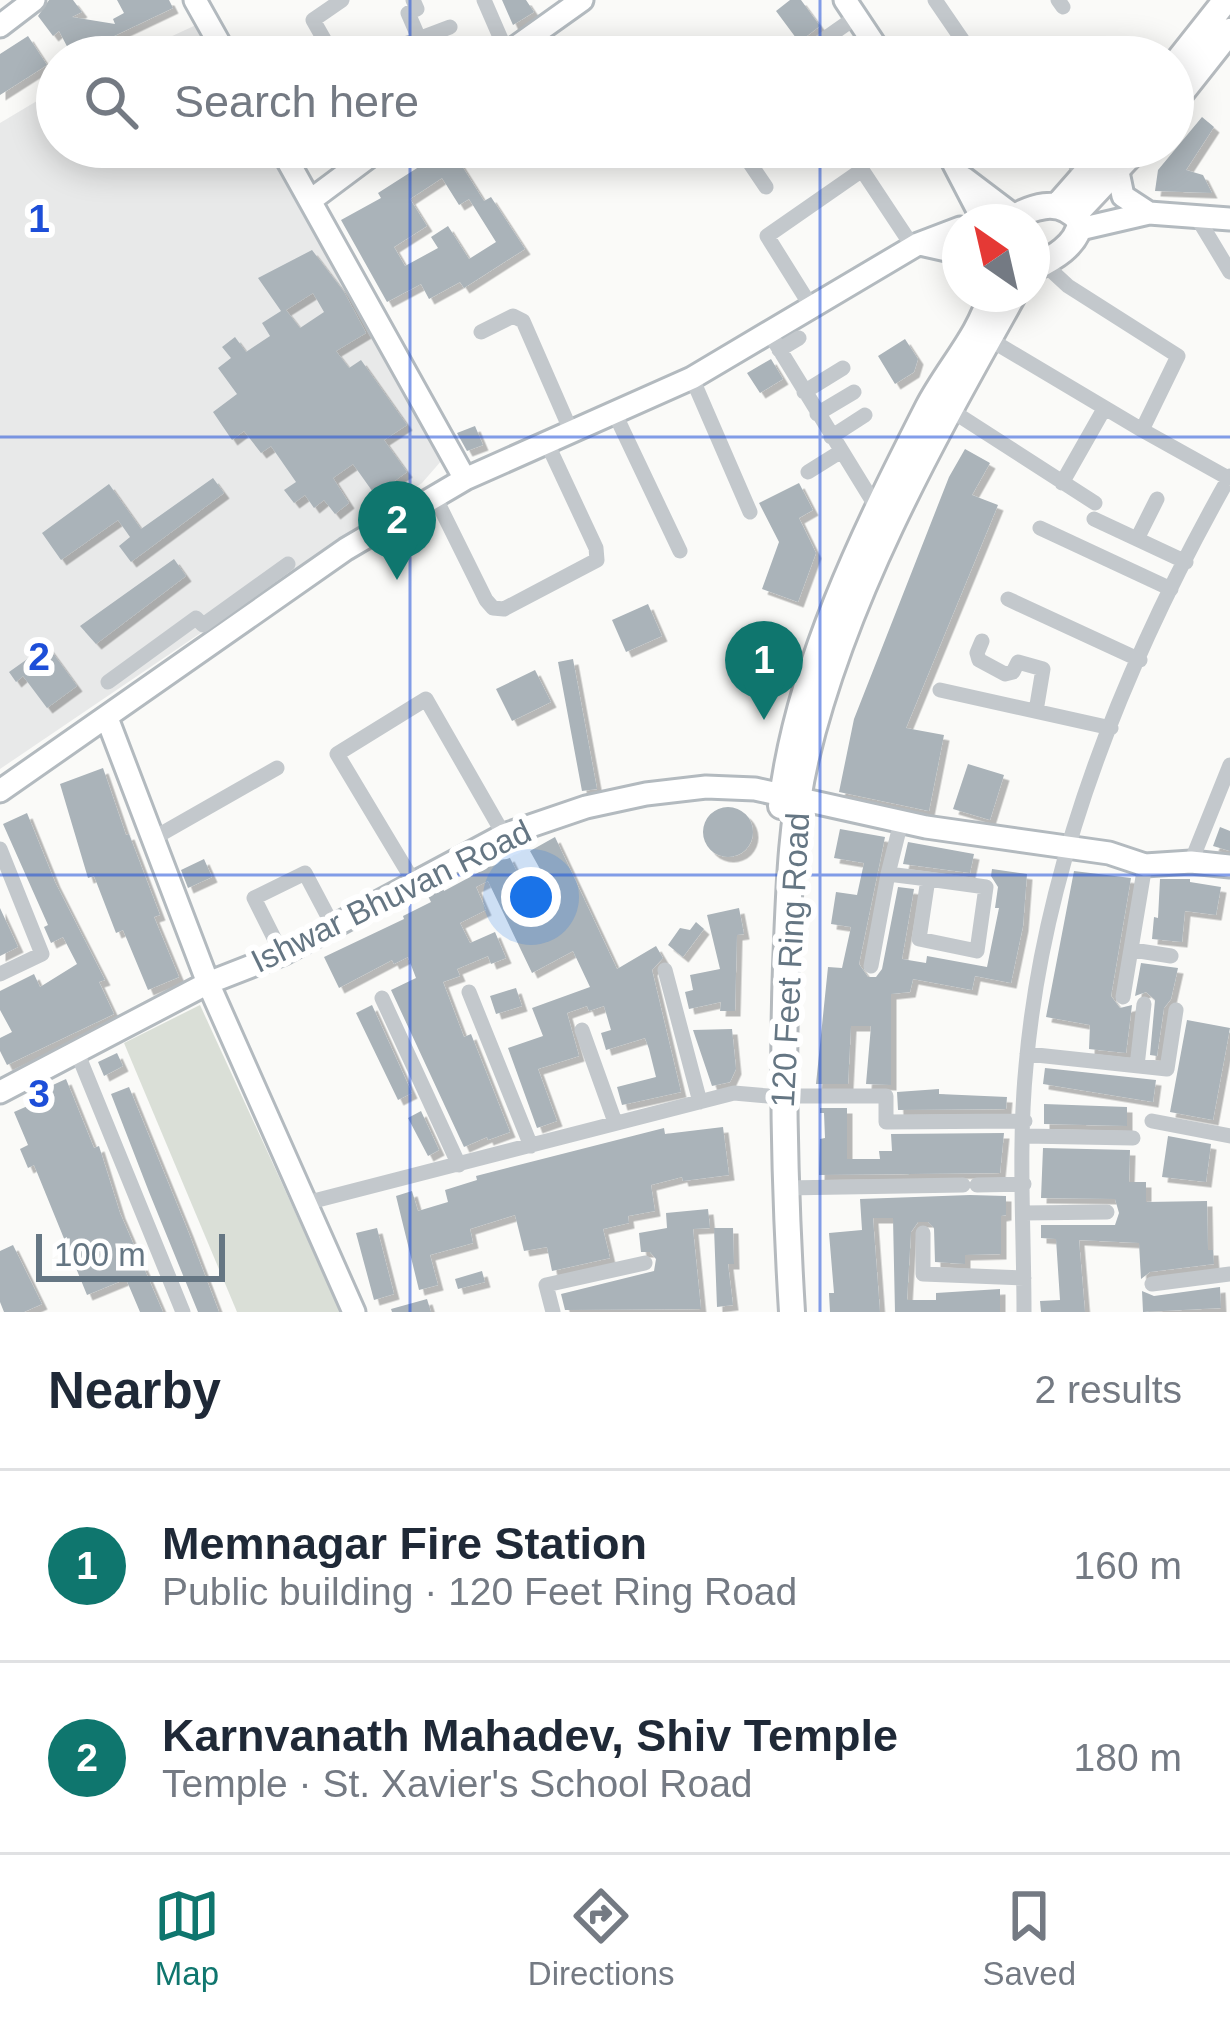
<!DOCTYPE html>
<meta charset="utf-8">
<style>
:root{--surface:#fff;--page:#f2f2f3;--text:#1f2937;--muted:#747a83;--line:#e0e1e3;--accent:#0f766e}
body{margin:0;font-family:Arial,sans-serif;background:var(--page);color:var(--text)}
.compass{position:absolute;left:942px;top:204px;width:108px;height:108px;border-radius:50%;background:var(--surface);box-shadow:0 6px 30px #0003;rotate:326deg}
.scale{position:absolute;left:36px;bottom:30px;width:189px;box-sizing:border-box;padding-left:12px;border:6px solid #657683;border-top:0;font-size:33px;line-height:42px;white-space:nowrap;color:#657683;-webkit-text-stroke:9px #fff;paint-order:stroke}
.you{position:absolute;left:531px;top:897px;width:42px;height:42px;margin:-30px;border:9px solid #fff;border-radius:50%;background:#1a73e8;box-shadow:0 0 0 18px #1a73e833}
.badge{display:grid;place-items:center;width:78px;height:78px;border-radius:50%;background:var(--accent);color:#fff;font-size:39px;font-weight:700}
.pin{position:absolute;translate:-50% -99px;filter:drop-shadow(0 3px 6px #0008)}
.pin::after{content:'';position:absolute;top:63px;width:42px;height:36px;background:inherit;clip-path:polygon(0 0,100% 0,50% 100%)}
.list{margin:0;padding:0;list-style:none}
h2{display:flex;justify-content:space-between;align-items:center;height:156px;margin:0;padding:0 48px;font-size:51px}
h2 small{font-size:39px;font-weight:400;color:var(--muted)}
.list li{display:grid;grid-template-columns:78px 1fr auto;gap:36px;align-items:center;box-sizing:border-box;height:192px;padding:0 48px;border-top:3px solid var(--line)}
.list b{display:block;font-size:45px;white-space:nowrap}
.list p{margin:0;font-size:39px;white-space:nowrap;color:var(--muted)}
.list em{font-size:39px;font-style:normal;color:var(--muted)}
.icon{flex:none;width:66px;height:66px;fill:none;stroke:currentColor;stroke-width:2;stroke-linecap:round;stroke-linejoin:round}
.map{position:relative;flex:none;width:1230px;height:1312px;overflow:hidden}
.search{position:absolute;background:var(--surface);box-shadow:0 6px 30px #0003;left:36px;right:36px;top:36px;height:132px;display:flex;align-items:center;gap:30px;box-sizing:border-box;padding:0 42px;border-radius:66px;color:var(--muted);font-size:45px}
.sheet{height:540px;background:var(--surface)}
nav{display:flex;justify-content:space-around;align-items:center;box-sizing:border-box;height:168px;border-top:3px solid var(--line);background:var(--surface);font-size:33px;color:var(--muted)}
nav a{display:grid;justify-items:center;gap:6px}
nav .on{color:var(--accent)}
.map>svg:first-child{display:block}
</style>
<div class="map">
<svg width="1230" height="1312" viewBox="0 0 1230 1312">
<defs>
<filter id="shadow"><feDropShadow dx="5.5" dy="5.5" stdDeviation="0" flood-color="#0004"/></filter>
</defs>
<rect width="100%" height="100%" fill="#fafaf8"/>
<path fill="#e8e9e9" d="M196,25L214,57H127Z
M57,89V147H267L373,329L442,460L422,483L0,769V123Z"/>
<path fill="#dadfd7" d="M200,1005L341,1312H237L124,1043Z"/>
<path fill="#aab3b9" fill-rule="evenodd" filter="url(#shadow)" d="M49,0H73L82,12L72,17L115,24L113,19L124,13L117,0H169L173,8L72,56L59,31L53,36L38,16Z
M502,0H526L534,12L513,25Z
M790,0H801L820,26L799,42L776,11Z
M28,36L47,65L0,95V54Z
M1202,117L1214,127L1186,170L1203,175L1212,193L1155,191L1158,170Z
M450,147L484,201L491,197L525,249L464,288L460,282L429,299L421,284L387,302L341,220L381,198L378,193ZM442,178L459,205L469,199L496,242L469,259L448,226L431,237L438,248L405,266L394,247L427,226L410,199Z
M312,250L344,292L366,333L336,351L349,368L361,360L407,425L384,440L407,472L375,495L353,464L333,478L349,503L335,514L324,500L314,508L305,495L294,503L284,490L296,482L271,446L261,453L244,431L232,440L213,412L237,394L218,368L231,358L222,347L235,337L246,352L270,336L262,323L281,311L258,278ZM313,293L324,312L300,328L286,310Z
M905,339L918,359L914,372L895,384L878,356Z
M771,359L783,379L760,393L747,373Z
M475,426L483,445L467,451L457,433Z
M965,449L990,463L972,495L998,505L906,728L944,735L929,811L839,792L854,719L949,477Z
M213,478L224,493L131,562L119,546L130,537L118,520L61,560L42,533L109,484L141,529Z
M799,483L813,510L799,518L816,553L798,602L762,589L779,542L759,503Z
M174,559L186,576L96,644L80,626Z
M648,604L662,636L626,652L612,620Z
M47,645L77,686L47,708L23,676L16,682L9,672Z
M573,659L597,789L582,791L558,662Z
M535,670L551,702L512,721L496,689Z
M968,764L1004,775L990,820L953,809Z
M103,768L126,835L129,834L160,915L154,917L179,977L148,990L123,930L116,933L94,876L88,878L60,784Z
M703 832a25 25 0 1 1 50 0a25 25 0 1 1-50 0Z
M27,813L55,882L105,980L99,982L114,1014L7,1065L0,1051V1038L12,1032L0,1010V991L34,974L40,987L77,964L63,937L51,943L44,927L48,925L3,824Z
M1220,827L1230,831V851L1213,846Z
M840,829L885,837L859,964L868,977H876L882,969L898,887L914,889L902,959L926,963L927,956L987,967L999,908H995L998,887L991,876L992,869L1027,874L1023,926L1011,983L975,976L972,990L913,979L910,992L891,994V1085L866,1084L871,1026H851L848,1084H816L828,967L842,968L851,927L831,924L836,892L857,895L864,863L834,858Z
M555,837L617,969L656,946L663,958L652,970L681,1092L622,1105L617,1087L656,1077L649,1049L645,1038L606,1050L601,1033L611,1030L604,1006L589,1011L587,1006L567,1013L579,1056L538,1069L557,1121L537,1128L508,1048L543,1036L532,1008L590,987L573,951L532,973L488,881L476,887L486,910L460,923L470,943L495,932L506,958L491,964L488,956L457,969L460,976L443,982L464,1037L471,1034L510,1132L488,1140L487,1137L464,1147L391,990L416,978L408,957L394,964L392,960L339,988L324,957L404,919L403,916L431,902L428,896L443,888L444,891L509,856L525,888L545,878L530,851Z
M908,842L974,854L970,873L903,864Z
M204,859L212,877L188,888L181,870Z
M1074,871L1131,878L1111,996L1120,1008L1132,1005L1126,1053L1089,1049L1090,1025L1046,1017Z
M1160,879H1190V882L1221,887L1216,915L1185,911L1182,942L1152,939L1154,917L1158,918Z
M0,908L18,947L0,956Z
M739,908L744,934L737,935L735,1011H720L721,1002L689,1009L685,992L693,990L690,975L720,969L707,915Z
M696,922L704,929L683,957L668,945L680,928L690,930Z
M1141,963L1178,968L1171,999L1164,1008L1157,1056L1150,1055L1155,1000L1146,992L1135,996Z
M516,988L522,1006L496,1014L490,996Z
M372,1005L412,1093L398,1100L356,1013Z
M1187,1020L1230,1028L1213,1120L1170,1112Z
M732,1029L736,1069L730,1082L712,1086L693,1030Z
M117,1053L123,1066L104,1076L98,1062Z
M1045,1068L1156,1080L1153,1102L1043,1084Z
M66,1079L94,1148L99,1146L120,1213L163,1312H140L126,1279L87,1295L34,1165L28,1168L20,1149L28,1145L14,1112L48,1097L44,1089Z
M129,1087L188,1231L219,1312H198L149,1192L111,1094Z
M939,1089V1094L1007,1097L1006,1109L898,1110L897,1092Z
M1044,1104L1127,1107V1126L1044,1124Z
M820,1108H847V1159H880L879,1151H892L891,1134L1004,1133L1000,1173L819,1175L820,1139L825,1138L824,1113H820Z
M421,1111L439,1150L428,1156L408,1118Z
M723,1127L729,1175L683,1181L682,1177L651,1185L655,1211L628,1216L629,1223L603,1229L610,1258L552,1271L547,1247L524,1251L515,1215L470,1229L473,1243L430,1255L438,1285L419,1290L396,1196L412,1191L418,1211L448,1202L445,1190L477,1180L476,1176L664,1128L665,1134Z
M1168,1136L1211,1144L1206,1182L1162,1177Z
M1043,1148L1130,1150L1129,1182H1146V1202L1207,1201L1208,1250H1213L1214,1264L1150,1272L1141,1279L1139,1243L1079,1240L1085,1312H1041L1040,1301L1060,1300L1056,1239L1041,1238V1225H1115L1119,1213L1115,1199L1041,1198Z
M970,1195L1006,1196V1215L1001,1216V1254L965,1255V1264L935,1262L934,1228L928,1222H918L911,1232L907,1300H936V1293L1000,1289V1312H895L893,1218H873L880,1312H830L829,1293H834L829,1233L862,1230L860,1199Z
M708,1209L710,1228L693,1229L701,1309L565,1310L561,1294L654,1271L656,1259L650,1252H641L639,1233L667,1228L666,1213Z
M377,1228L394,1294L374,1300L356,1233Z
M714,1228H733L734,1264H728L733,1305L717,1307Z
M13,1245L42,1304L24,1312H4L0,1302V1251Z
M482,1271L485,1282L458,1289L455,1279Z
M1220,1287L1221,1308L1143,1312L1142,1291L1154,1296Z
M427,1299L431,1312H392L391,1309Z"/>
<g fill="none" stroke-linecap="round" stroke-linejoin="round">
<defs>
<path id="secondary" d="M195,0L227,57
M845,0L883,57
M0,26L34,0
M502,57L582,0
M280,147L465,479
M945,147L984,222
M1118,172L1123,196L1149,213
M964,178L1014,216
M311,200L382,147
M1080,229L1149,213L1230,219
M920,244L960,253
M107,718L208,983L354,1312
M0,791L346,549L465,479L692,378L918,244L960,228
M0,1092L208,983L282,954L504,835L586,807L646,794L706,787L755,789L926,827L1109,853L1145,865L1191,862L1230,866"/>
<path id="primary" d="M1173,67L1226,0
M1173,103L1230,31
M1058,205L1109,147
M1075,214L1138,147
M1004,222C1029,208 1061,194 1080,222C1078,245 1052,259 1032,269
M781,806C797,667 865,531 928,407C947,370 981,334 991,294
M792,1312C785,1196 782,1082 786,966C789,897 790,826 806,758C846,592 932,441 1014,294"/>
</defs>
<use href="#secondary" stroke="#b3babf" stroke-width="27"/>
<use href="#primary" stroke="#b5babe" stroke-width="30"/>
<path stroke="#c3c8cc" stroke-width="15" d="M413,0L417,9L408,13L427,57
M484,0L507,53
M935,0L974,57
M1058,0L1063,7
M384,52L450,27
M334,57L313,20L342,0
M799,57L856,17
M739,147L766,187
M1057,147L1086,174
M1198,219L1230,272
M812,308L767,236L862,170L913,247
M481,332L513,316L523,321L571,431
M770,334L878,510
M989,339L1142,430L1178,356L1068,286L1043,263
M779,350L799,338
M692,378L750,512
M804,392L843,368
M949,409L1095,503
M615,414L680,551
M817,414L854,392
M1142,430L1228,478
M831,437L865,415
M808,472L840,452
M1062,483L1104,409
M435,497L486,600L493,608L504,609L597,560L596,548L547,443
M1094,519L1186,562
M1040,528L1171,589
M1137,539L1157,499
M1008,599L1140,660
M982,641L977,653L979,660L1005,674L1013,672L1018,662L1043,669L1036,711
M108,682L196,618L203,625L288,564
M940,690L1111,728
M901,822L888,874L928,879L919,939L977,951L986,887L928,879
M154,838L277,768
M0,849L42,954L0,974
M1191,862L1230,765
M415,884L337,754L426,699L504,835
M1133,950L1171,956
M282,954L254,898L305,873L333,926
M871,966L888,874
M665,970L700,1102
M469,992L531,1146
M1123,997L1145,865
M382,998L459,1165
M582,1030L615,1122
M77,1052L183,1312
M1027,1054L1167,1069L1176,1010
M1137,1066L1144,1004
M782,1096H886V1122L1025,1121
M1152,1121L1230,1136
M1025,1136L1133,1138
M977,1185L1024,1184
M785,1188L963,1185
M306,1203L734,1093L768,1096
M1024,1213L1107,1212
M923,1233V1274L1024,1278
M1152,1284L1230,1274
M553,1312L546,1285L645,1263
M1024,1312C1024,1231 1018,1147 1026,1066C1044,858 1128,656 1230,476"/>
<use href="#secondary" stroke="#fff" stroke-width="21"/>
<use href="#primary" stroke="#fff" stroke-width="24"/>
</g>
<path fill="none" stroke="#1d4ed8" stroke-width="3" stroke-opacity="0.55" d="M410,0V57M820,0V57M410,147V1312M820,147V1312M0,437H1230M0,875H1230"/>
<g text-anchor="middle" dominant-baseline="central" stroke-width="12" stroke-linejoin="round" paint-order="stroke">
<g font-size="33" fill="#657683" stroke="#fff">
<text transform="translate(391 896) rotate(-26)">Ishwar Bhuvan Road</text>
<text transform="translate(790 960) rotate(-87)">120 Feet Ring Road</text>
</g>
</g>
<g font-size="39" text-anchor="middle" font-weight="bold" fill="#1d4ed8" stroke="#fff" stroke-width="12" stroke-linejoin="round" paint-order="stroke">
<text x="39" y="232">1</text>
<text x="39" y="670">2</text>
<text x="39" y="1107">3</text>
</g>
</svg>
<svg class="compass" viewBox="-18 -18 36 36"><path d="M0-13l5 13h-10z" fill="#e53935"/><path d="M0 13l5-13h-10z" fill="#747a83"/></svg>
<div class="scale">100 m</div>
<div class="you"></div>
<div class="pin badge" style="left:764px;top:720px">1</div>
<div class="pin badge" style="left:397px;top:580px">2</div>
<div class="search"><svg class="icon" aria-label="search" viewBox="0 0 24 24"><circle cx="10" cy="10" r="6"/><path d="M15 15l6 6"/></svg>Search here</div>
</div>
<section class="sheet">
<h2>Nearby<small>2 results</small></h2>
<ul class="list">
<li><span class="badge">1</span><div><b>Memnagar Fire Station</b><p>Public building · 120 Feet Ring Road</p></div><em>160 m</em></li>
<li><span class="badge">2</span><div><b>Karnvanath Mahadev, Shiv Temple</b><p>Temple · St. Xavier's School Road</p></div><em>180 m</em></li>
</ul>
</section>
<nav>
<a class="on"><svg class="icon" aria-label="map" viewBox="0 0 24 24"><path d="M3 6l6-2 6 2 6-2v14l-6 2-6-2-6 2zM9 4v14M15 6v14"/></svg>Map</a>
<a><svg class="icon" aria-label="directions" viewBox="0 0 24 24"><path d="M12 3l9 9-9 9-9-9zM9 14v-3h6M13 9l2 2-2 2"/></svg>Directions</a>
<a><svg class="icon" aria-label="saved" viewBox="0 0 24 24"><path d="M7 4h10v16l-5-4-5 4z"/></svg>Saved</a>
</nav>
